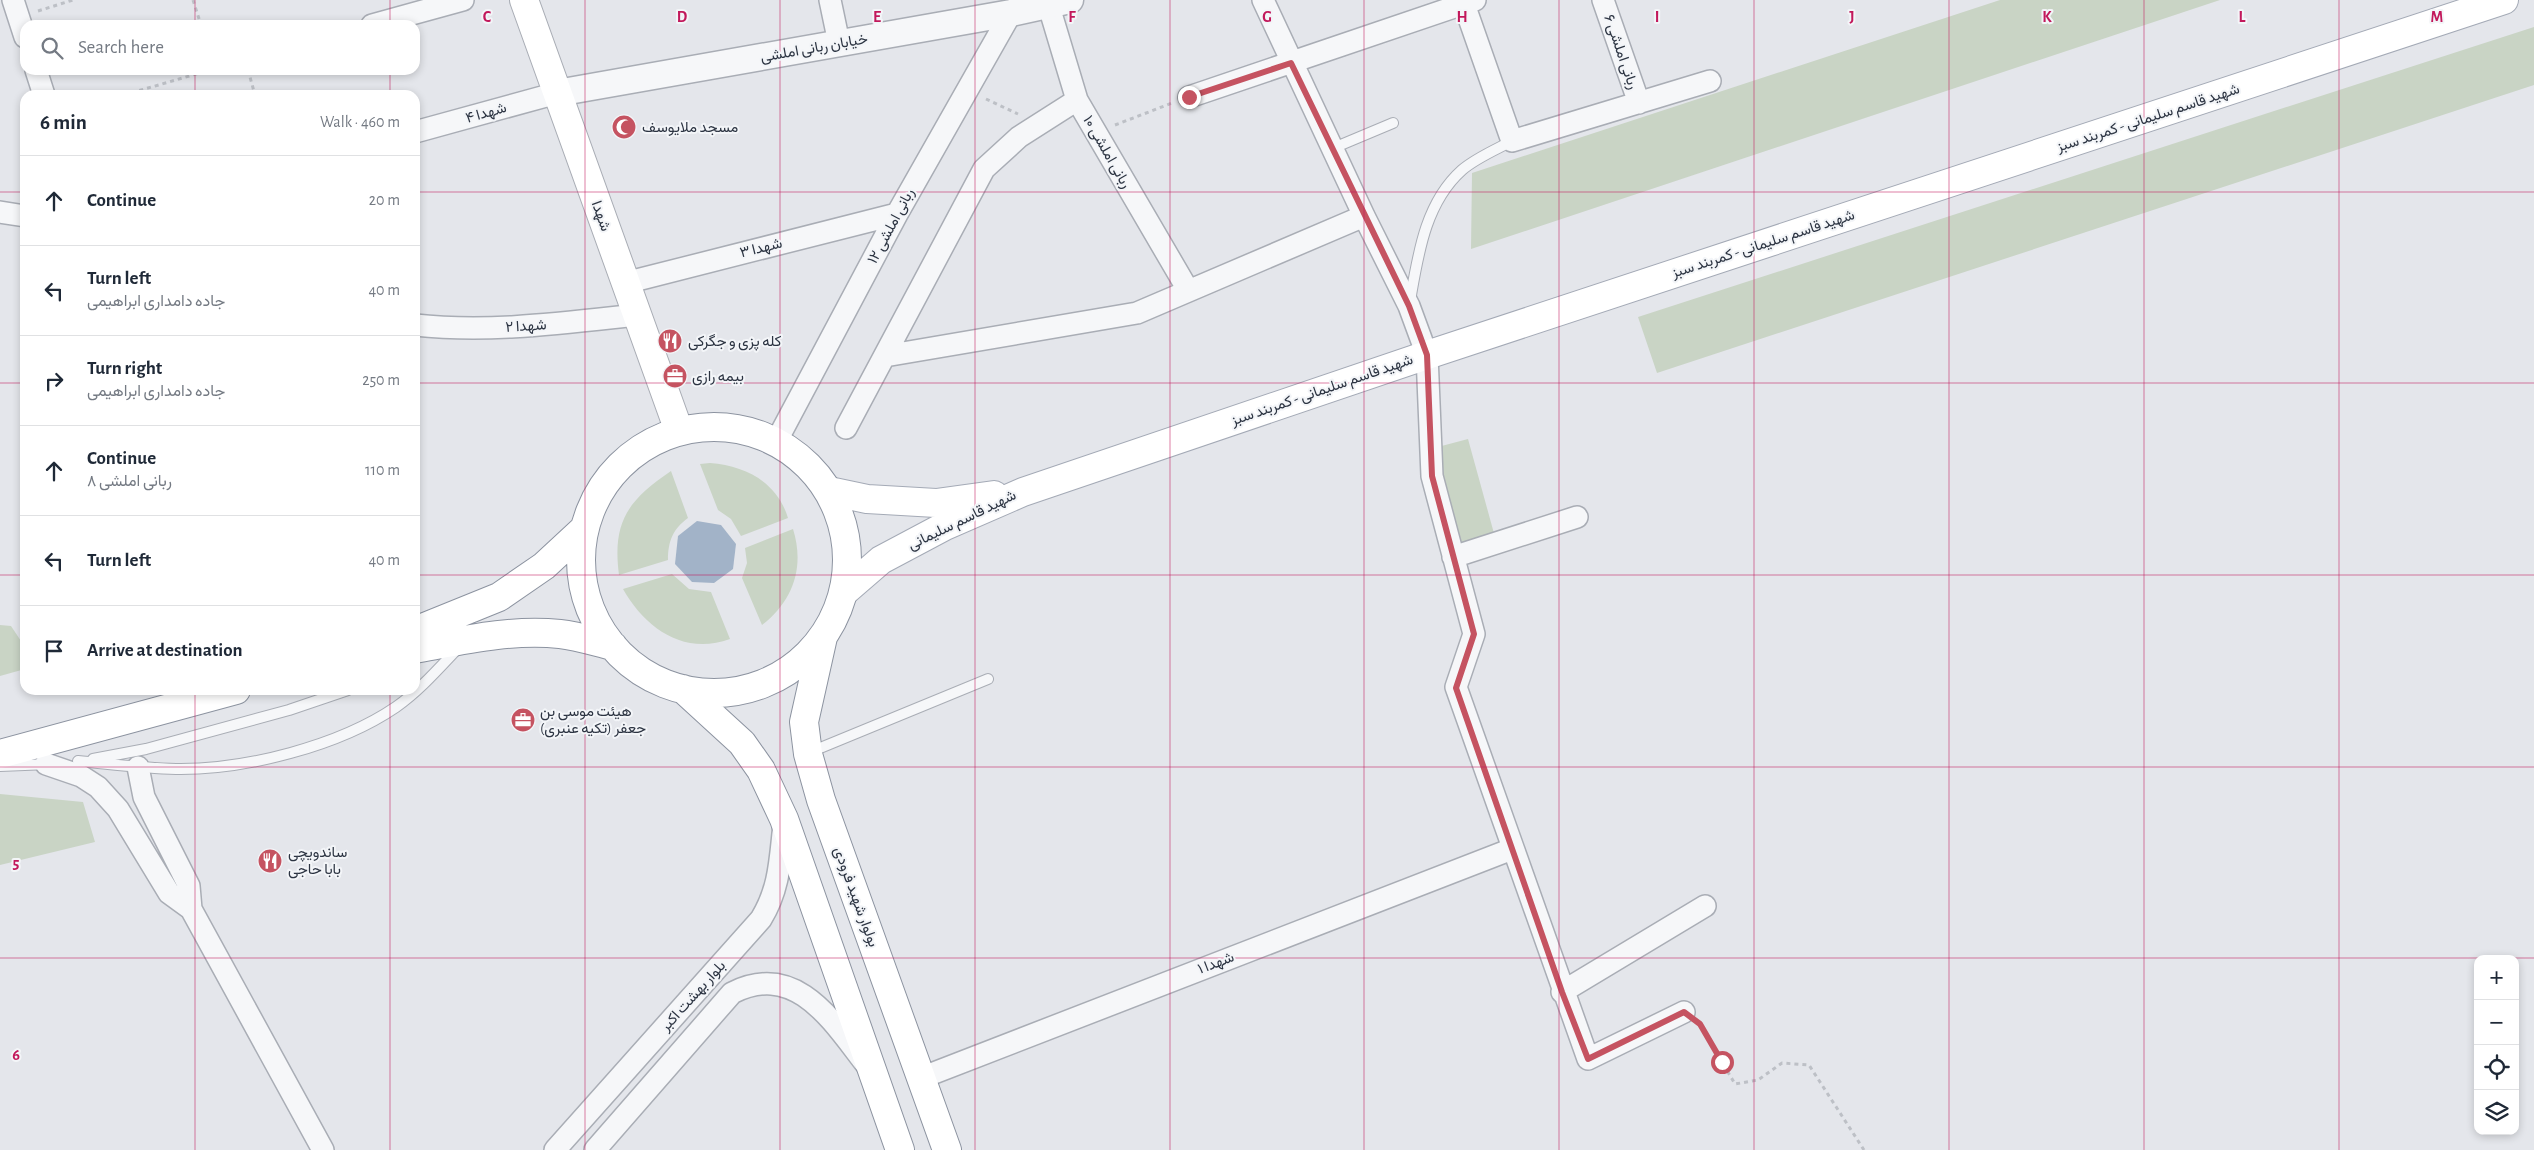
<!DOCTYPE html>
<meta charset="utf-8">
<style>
:root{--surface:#fff;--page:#f2f2f3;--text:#1f2937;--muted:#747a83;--line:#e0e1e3}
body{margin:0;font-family:"Alegreya Sans",Vazirmatn,sans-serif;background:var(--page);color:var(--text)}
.controls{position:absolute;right:15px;bottom:15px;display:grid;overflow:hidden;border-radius:10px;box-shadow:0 2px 8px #0003}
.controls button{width:45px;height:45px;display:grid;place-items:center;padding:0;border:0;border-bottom:1px solid var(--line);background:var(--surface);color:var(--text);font:25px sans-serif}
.stop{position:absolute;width:15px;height:15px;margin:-11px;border:4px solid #c55361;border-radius:50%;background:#fff}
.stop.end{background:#c55361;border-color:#fff;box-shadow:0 1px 5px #0008}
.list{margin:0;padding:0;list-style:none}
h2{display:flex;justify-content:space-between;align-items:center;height:65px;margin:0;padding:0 20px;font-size:21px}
h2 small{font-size:16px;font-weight:400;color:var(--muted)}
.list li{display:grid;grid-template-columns:32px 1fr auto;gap:15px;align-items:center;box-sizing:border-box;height:90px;padding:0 20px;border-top:1px solid var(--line)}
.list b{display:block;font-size:19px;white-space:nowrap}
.list p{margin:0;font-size:16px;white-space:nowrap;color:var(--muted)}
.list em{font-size:16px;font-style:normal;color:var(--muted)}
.icon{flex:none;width:28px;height:28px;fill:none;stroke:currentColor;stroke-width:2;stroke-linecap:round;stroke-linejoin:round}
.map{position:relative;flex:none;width:2534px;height:1150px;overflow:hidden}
.search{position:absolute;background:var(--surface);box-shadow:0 2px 8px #0003;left:20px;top:20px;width:400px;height:55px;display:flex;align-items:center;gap:12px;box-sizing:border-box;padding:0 18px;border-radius:15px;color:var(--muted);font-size:19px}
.panel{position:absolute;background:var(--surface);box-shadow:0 2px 8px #0003;left:20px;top:90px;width:400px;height:605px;border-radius:15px}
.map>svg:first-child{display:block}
</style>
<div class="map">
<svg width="2534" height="1150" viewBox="0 0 2534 1150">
<rect width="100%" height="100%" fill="#e4e6eb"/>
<path fill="#c9d4c5" d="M2000,0H2220L1471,249L1472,173Z
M2534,27V85L1657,373L1638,317Z
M1468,439L1495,537L1461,547L1434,448Z
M710,463C746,466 777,482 788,518L741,536L731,519L718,510L700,464Z
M671,471L688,518C673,529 668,541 668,560L619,575C612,522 628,500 671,471Z
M793,529C805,567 793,601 762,625L742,578L747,563L745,548Z
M672,574L689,589L711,592L730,639C684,656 645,628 623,589Z
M0,625L11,626L25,647V669L0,676Z
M0,794L83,802L95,842L0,865Z"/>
<path fill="#a2b3c8" d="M697,521L721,525L736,544L733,569L714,583L692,582L675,564L678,536Z"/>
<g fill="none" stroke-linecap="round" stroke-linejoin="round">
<defs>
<path id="service" d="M1331,149L1393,123
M1410,301C1418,255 1425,203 1462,170C1476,158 1495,150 1512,141
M808,753L988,679
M93,759L146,749L289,710L348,690
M78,761C111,764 144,768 176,769C245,770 339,746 396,707C420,690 439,668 459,647
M0,766L49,764"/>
<path id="minor" d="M13,0L25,37
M830,0L839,43
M1047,0L1077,100L1188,290
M1263,0L1364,216L1409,306L1427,355L1432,476L1474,634L1456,687L1588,1059L1684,1012
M1603,0L1639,103
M1464,4L1512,141L1710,81
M372,25L463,0
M36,70L44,95
M1189,97L1475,0
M415,132L557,93
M0,212L25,216
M625,283L897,214
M415,325C490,333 563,323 637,315
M885,356L1137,313L1364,216
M846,428L984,169L1019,137L1077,100
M776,442L897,214L1011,13
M1453,557L1577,517
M46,764L81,776L98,787L118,809L169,893L191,909
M138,767L144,797L189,886L191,909L323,1150
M1562,992L1705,906
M921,1078L1512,849
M555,1150L761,919C780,888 780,859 784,824
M595,1150L732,993C795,961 831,1019 865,1063"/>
<path id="tertiary" d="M557,93L1011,13L1070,0"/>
<path id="secondary" d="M524,0L679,431"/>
<path id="primary" d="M829,491L867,499L936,503L994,495
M844,592L881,560L945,526L1023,492L1427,355L2504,0"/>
<path id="trunk" d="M581 560a133 133 0 1 1 266 0a133 133 0 1 1-266 0Z
M415,631L499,597L544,566L585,528
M823,637L804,722L808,754L821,800L947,1150
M415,649C464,640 511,629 560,634C578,636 596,642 613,646
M683,689L742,743L761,770L784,819L900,1150
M0,754L236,690"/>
</defs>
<use href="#service" stroke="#a9adb5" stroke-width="12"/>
<use href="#minor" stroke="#a9adb5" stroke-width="24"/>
<use href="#tertiary" stroke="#a9adb5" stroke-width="29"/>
<use href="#secondary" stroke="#a9adb5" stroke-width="30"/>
<use href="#primary" stroke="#a4aab6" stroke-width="30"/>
<use href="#trunk" stroke="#8c93a0" stroke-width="30"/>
<path stroke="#bdc0c6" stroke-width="3" stroke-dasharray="4 4" stroke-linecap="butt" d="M193,0L201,25
M38,11L73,0
M248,70L255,95
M124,95L210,70
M986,99L1018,114
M1115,125L1172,103
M1699,1023L1735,1084L1758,1080L1782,1063L1809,1065L1864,1150"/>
<use href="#service" stroke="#f6f7f9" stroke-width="10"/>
<use href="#minor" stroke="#f6f7f9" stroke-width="21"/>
<use href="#tertiary" stroke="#f6f7f9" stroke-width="26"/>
<use href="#secondary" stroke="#fff" stroke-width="28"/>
<use href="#primary" stroke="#fff" stroke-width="28"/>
<use href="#trunk" stroke="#fff" stroke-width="28"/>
</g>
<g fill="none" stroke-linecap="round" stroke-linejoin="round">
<path stroke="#c55361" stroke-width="6" d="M1189,97L1291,63L1409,306L1427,355L1432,476L1474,634L1456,688L1562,992L1588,1059L1684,1012L1700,1024L1722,1062"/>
</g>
<path fill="none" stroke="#c2185b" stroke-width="1" stroke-opacity="0.55" d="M195,0V25M390,0V25M585,0V1150M780,0V1150M975,0V1150M1170,0V1150M1364,0V1150M1559,0V1150M1754,0V1150M1949,0V1150M2144,0V1150M2339,0V1150M195,70V95M390,70V95M0,192H25M415,192H2534M0,383H25M415,383H2534M0,575H25M415,575H2534M195,690V1150M390,690V1150M0,767H2534M0,958H2534"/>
<defs>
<symbol id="mosque-disc" viewBox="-11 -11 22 22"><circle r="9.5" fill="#c55361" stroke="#f3f5f8"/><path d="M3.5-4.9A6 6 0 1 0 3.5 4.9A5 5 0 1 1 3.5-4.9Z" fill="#fff"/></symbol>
<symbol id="restaurant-disc" viewBox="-11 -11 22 22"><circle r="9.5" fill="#c55361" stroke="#f3f5f8"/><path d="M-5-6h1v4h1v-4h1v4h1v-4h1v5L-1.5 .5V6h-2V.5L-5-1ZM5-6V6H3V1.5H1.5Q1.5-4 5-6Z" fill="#fff"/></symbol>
<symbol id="office-disc" viewBox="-11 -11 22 22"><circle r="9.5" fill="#c55361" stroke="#f3f5f8"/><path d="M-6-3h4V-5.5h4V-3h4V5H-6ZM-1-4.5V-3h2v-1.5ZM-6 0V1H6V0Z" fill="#fff"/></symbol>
</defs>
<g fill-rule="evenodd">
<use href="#mosque-disc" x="610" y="113" width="28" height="28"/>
<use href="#restaurant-disc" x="656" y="327" width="28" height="28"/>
<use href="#office-disc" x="661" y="362" width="28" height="28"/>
<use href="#office-disc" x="509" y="706" width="28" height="28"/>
<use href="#restaurant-disc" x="256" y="847" width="28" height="28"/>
</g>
<g text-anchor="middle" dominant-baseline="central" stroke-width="4" stroke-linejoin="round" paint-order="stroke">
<g font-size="15" fill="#2c3442" stroke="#f3f5f8">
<text transform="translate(814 48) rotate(-10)">خیابان ربانی املشی</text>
<text transform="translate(1621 52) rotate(71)">ربانی املشی ۶</text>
<text transform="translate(486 113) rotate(-16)">شهدا ۴</text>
<text transform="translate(2148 118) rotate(-18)">شهید قاسم سلیمانی - کمربند سبز</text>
<text transform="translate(1107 152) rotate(60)">ربانی املشی ۱۰</text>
<text transform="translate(601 216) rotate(70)">شهدا</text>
<text transform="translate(891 226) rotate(-62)">ربانی املشی ۱۲</text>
<text transform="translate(1763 244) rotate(-18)">شهید قاسم سلیمانی - کمربند سبز</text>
<text transform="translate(761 248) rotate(-14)">شهدا ۳</text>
<text transform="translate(526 326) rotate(-4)">شهدا ۲</text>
<text transform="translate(1322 390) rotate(-19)">شهید قاسم سلیمانی - کمربند سبز</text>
<text transform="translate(962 520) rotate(-26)">شهید قاسم سلیمانی</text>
<text transform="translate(856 897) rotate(70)">بولوار شهید فرودی</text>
<text transform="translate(1216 963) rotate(-21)">شهدا ۱</text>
<text transform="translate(693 996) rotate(-48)">بلوار بهشت اکبر</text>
</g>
<g font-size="15" fill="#2c3442" stroke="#f3f5f8" text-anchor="start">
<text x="642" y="127">مسجد ملایوسف</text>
<text x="688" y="341">کله پزی و جگرکی</text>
<text x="692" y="376">بیمه رازی</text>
<text x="540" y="711">هيئت موسی بن<tspan x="540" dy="17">جعفر (تکیه عنبری)</tspan></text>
<text x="288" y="852">ساندویچی<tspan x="288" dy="17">بابا حاجی</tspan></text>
</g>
</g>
<g font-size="16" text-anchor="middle" font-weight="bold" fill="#c2185b" stroke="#f3f5f8" stroke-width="4" stroke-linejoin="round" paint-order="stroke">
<text x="487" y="22">C</text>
<text x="682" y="22">D</text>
<text x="877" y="22">E</text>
<text x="1072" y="22">F</text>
<text x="1267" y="22">G</text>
<text x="1462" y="22">H</text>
<text x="1657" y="22">I</text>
<text x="1852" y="22">J</text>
<text x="2047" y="22">K</text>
<text x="2242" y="22">L</text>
<text x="2437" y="22">M</text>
<text x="16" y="868">5</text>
<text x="16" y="1060">6</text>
</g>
</svg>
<div class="controls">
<button>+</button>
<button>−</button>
<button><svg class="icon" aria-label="locate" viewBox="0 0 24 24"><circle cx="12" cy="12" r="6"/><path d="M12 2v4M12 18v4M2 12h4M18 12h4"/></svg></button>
<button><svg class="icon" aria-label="layers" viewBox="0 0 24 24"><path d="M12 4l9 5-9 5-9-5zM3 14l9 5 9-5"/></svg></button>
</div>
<div class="stop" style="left:1722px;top:1062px"></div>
<div class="stop end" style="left:1189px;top:97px"></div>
<div class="search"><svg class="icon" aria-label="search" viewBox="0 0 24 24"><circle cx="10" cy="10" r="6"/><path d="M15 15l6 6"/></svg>Search here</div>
<section class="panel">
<h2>6 min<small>Walk · 460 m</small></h2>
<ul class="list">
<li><svg class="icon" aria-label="ahead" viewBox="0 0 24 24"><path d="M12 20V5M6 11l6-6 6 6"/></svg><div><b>Continue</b></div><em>20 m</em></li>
<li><svg class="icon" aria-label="left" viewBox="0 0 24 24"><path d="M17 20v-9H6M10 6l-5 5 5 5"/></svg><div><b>Turn left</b><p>جاده دامداری ابراهیمی</p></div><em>40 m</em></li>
<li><svg class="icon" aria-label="right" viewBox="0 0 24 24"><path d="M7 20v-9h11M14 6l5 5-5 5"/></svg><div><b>Turn right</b><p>جاده دامداری ابراهیمی</p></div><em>250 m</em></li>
<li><svg class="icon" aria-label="ahead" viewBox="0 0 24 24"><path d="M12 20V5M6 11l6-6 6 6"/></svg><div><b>Continue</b><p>ربانی املشی ۸</p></div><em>110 m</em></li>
<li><svg class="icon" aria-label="left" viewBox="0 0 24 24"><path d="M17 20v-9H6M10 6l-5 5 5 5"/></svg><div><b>Turn left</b></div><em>40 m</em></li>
<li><svg class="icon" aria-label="arrive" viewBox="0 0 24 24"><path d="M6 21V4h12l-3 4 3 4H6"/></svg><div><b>Arrive at destination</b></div></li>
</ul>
</section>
</div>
